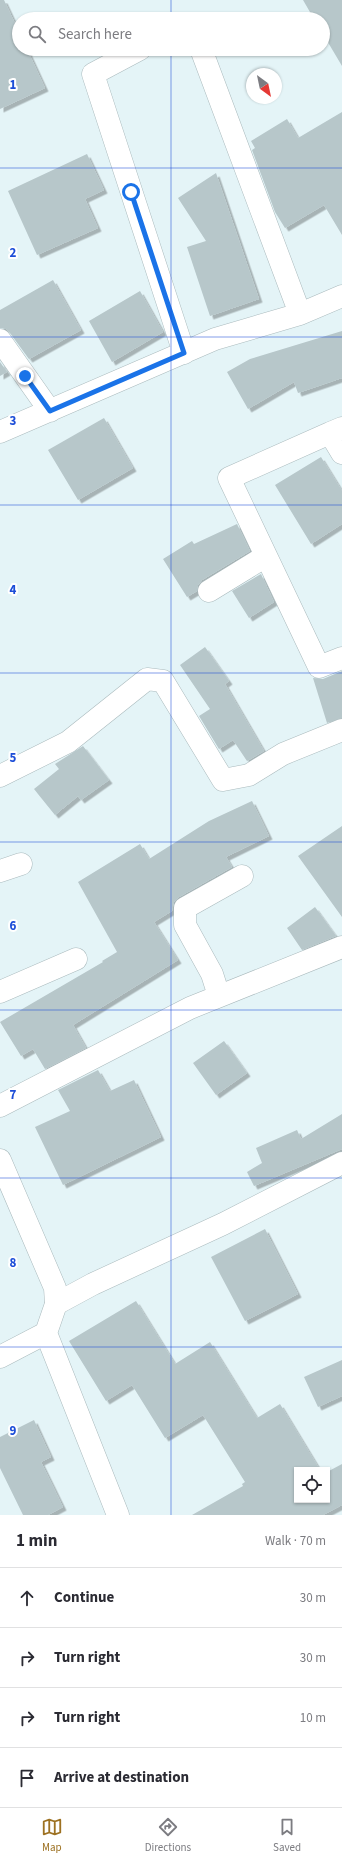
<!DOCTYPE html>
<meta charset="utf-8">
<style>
:root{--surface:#fff;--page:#f2f2f3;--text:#2b2b33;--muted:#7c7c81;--line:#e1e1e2;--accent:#9d7121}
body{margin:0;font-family:"Source Sans 3",sans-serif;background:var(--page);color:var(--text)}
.controls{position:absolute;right:12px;bottom:12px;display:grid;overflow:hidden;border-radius:0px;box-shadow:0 1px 3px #0004}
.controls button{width:36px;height:36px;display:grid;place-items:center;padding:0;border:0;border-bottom:1px solid var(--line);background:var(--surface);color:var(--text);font:20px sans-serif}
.compass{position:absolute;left:246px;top:68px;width:36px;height:36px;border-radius:50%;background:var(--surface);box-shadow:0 1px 3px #0004;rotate:147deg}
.stop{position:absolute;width:12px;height:12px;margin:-9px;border:3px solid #1a73e8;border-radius:50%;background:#fff}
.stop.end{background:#1a73e8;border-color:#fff;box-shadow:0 1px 4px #0008}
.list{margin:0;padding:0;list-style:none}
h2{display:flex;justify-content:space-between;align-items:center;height:52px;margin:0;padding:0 16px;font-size:17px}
h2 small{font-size:13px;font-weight:400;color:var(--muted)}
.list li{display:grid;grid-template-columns:26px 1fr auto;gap:12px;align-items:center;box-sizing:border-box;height:60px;padding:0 16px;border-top:1px solid var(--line)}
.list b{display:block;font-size:15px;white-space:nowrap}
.list em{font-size:13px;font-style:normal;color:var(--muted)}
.icon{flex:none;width:22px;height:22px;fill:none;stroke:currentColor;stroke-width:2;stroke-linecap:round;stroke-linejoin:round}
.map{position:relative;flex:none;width:342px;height:1515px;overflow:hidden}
.search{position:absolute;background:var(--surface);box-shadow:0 1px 3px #0004;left:12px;right:12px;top:12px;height:44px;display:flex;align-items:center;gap:10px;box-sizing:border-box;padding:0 14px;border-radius:22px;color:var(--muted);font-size:15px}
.sheet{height:292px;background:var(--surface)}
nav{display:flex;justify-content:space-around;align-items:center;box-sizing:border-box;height:56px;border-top:1px solid var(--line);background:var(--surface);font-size:11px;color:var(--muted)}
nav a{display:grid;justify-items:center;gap:2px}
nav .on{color:var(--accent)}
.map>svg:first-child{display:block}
</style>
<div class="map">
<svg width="342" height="1515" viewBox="0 0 342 1515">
<defs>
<filter id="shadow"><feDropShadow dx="3.5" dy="3.5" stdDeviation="0" flood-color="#0004"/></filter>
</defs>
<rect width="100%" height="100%" fill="#e4f4f7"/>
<path fill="#b7c7ca" filter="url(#shadow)" d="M0,0H4L19,32V49H27L45,88L0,109Z
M303,0H342V66L323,34V19H314Z
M342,112V235L324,205L285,228L275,212L252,150L255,148L251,141L287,119L298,138Z
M87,154L104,190L85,199L98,228L37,255L8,191Z
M216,173L259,299L210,316L187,247L206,241L178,198Z
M53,280L81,330L29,359L10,333L6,329L0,328V310Z
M140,291L163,332L112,362L89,321Z
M342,331V378L298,393L294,382L248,409L227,372L250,359Z
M0,362L7,372L0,376Z
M104,418L133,468L78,500L48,450Z
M321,457L342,491V524L311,544L275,485Z
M237,524L250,551L202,580L198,585L197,591L187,597L163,559L192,541L194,544Z
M261,574L274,602L249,618L232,591Z
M205,647L229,681L225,684L264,751L247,761L233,740L219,749L199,716L210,709L180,665Z
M342,671V718L327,723L313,678L323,679Z
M83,746L109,780L81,800L78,796L55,815L34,789L59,769L55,764Z
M252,801L269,836L226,857L232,867L179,897L174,902L172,911L154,922L178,960L73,1025L86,1048L45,1069L33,1049L21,1056L0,1022L103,962L102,961L117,952L78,882L140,844L149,859L209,821Z
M342,826V917L298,856Z
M315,907L336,936L302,950L287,928Z
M224,1041L247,1073L216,1095L193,1063Z
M98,1070L110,1091L134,1080L161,1137L63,1185L35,1127L70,1111L58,1090Z
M342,1114V1149L254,1186L247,1172L262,1163L256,1148L297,1130L301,1139Z
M265,1229L298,1294L245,1321L211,1257Z
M136,1301L175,1364L210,1342L257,1418L280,1404L320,1470H297V1500H327V1472L342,1464V1505L323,1515H192L243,1486L242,1484L245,1482L203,1415L165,1438L132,1385L106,1401L69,1341Z
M342,1360V1396L318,1407L304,1377Z
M34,1420L51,1457L41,1462L63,1507L48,1515H23L0,1468V1437Z"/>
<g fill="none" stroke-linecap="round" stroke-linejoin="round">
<defs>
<path id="minor" d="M140,49L93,74L184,353
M201,49L300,314
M0,340L50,411
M342,428L330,433L342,453
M0,432L215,339L300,314L342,296
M330,433L229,478L319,667L342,658
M209,591L266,556
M0,776L68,742L147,679L163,681L223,780L249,775L283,754L342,730
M0,871L21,864
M0,992L76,959
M219,996L212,974L185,925V908L242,876
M0,1106L190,1008L342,947
M56,1304L93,1284L223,1224L342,1163
M0,1357L46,1333"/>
<path id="tertiary" d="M0,1160L55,1288L56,1304L46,1333L118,1515"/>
</defs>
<use href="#minor" stroke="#aababd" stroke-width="23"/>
<use href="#tertiary" stroke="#aababd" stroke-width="23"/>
<use href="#minor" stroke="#fff" stroke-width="22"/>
<use href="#tertiary" stroke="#fff" stroke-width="22"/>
</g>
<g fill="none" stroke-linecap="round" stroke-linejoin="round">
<path stroke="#1a73e8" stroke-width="5" d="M25,376L50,411L184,353L131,192"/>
</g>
<path fill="none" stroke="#1d4ed8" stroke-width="1" stroke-opacity="0.55" d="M171,0V19M171,49V1515M0,168H342M0,337H342M0,505H342M0,673H342M0,842H342M0,1010H342M0,1178H342M0,1347H342"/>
<g font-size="13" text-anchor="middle" font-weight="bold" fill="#1d4ed8" stroke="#fff" stroke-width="4" stroke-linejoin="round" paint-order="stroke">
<text x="13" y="89">1</text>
<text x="13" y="257">2</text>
<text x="13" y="425">3</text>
<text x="13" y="594">4</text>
<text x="13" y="762">5</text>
<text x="13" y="930">6</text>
<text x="13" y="1099">7</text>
<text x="13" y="1267">8</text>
<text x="13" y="1435">9</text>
</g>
</svg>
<div class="controls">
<button><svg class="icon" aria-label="locate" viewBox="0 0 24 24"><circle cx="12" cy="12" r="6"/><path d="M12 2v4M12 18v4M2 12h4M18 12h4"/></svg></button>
</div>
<svg class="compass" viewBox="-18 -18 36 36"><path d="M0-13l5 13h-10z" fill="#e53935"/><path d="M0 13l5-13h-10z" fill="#7c7c81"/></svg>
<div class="stop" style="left:131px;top:192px"></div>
<div class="stop end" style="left:25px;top:376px"></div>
<div class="search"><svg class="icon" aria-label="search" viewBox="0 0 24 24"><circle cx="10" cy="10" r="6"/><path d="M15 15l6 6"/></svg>Search here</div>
</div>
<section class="sheet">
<h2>1 min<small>Walk · 70 m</small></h2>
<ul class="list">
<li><svg class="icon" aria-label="ahead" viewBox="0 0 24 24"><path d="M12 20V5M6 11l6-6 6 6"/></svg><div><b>Continue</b></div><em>30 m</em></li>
<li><svg class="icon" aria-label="right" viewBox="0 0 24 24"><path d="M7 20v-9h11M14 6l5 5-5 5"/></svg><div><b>Turn right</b></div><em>30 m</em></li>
<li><svg class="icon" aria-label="right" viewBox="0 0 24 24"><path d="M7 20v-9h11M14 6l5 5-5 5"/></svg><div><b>Turn right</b></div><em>10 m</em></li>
<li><svg class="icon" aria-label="arrive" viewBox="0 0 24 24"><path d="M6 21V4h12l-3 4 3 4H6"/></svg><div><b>Arrive at destination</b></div></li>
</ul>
</section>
<nav>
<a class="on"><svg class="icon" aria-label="map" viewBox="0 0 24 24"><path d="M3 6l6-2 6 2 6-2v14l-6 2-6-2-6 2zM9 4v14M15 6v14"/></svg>Map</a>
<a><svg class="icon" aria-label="directions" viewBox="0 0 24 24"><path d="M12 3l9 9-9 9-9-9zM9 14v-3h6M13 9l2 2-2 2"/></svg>Directions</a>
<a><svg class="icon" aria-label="saved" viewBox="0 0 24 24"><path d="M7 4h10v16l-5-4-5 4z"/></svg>Saved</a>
</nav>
